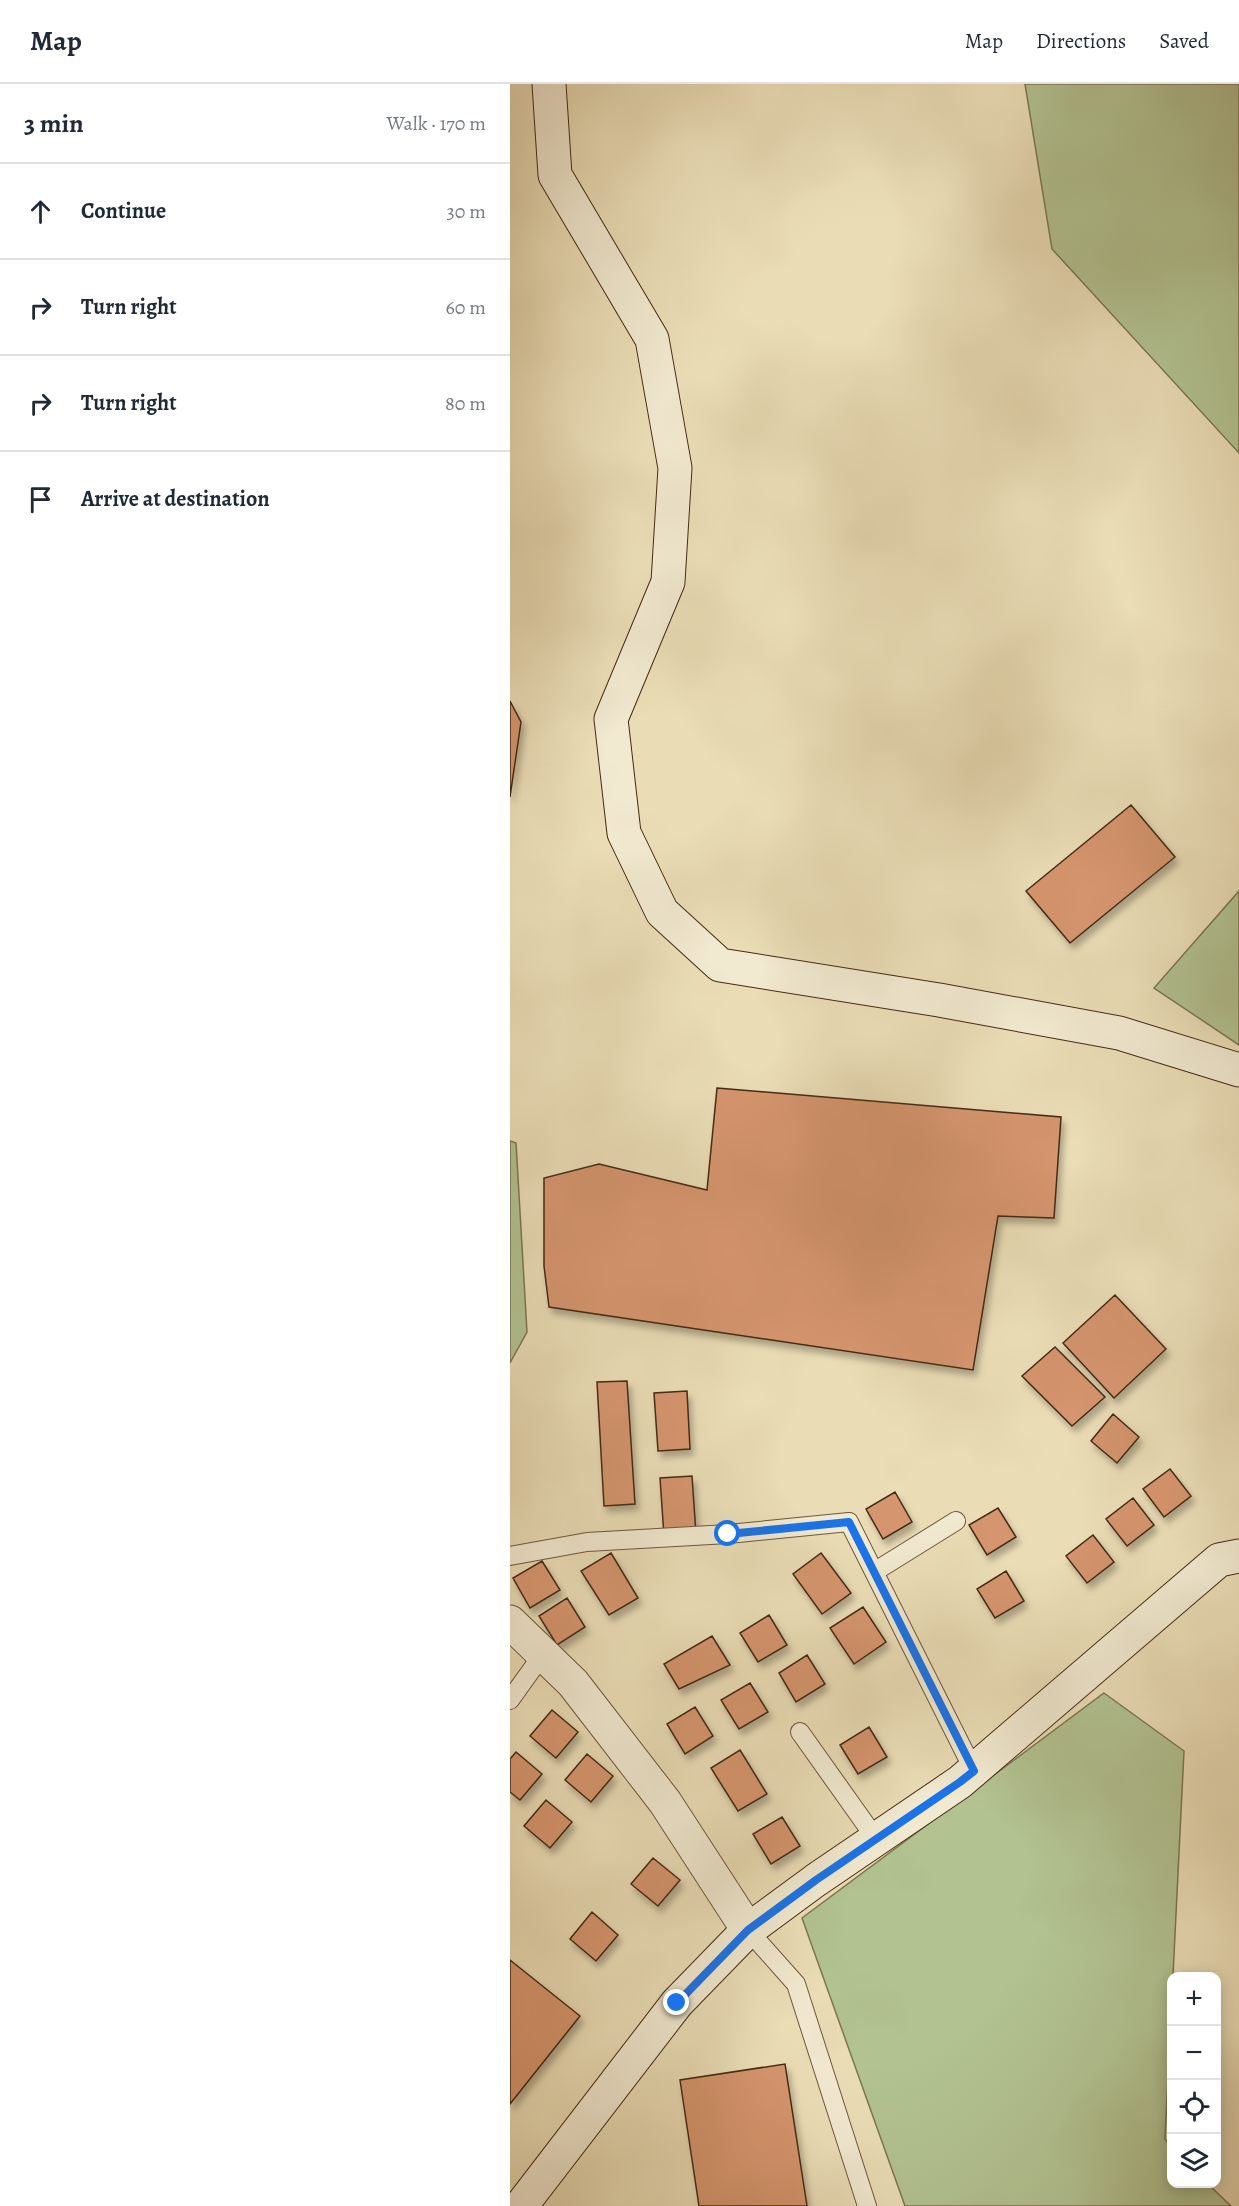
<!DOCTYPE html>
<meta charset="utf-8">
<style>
:root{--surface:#fff;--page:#f6f6f7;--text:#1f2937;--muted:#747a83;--line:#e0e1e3}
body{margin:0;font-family:Alegreya,serif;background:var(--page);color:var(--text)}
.controls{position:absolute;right:18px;bottom:18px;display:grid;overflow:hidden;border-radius:12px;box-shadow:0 3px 15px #0003}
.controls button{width:54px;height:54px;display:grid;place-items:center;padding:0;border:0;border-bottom:2px solid var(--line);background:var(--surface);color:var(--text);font:30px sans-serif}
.stop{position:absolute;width:18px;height:18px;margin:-14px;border:4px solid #1a73e8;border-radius:50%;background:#fff}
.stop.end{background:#1a73e8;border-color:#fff;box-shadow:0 2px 6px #0008}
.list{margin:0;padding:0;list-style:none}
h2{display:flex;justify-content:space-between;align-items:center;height:78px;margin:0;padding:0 24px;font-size:26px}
h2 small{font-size:20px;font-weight:400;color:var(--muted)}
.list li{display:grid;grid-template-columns:39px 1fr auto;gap:18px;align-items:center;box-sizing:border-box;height:96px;padding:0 24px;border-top:2px solid var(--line)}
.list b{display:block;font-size:22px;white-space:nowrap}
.list em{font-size:20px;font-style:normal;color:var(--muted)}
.icon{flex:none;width:33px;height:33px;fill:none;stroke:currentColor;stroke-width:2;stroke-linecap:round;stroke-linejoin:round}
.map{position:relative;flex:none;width:729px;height:2122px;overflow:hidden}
header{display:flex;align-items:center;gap:36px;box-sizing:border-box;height:84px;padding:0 30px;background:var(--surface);border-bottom:2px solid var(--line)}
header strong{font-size:28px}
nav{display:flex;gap:33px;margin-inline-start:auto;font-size:21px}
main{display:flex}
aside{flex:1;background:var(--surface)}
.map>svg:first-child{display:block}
</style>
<header>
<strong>Map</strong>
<nav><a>Map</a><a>Directions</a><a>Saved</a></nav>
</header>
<main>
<aside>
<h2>3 min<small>Walk · 170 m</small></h2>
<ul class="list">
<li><svg class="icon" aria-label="ahead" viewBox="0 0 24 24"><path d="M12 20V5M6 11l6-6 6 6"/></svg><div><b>Continue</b></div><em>30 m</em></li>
<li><svg class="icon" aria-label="right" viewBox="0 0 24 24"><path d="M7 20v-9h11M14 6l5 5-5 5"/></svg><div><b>Turn right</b></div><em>60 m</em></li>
<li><svg class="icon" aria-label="right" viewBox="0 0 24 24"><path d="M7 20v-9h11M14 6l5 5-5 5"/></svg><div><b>Turn right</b></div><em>80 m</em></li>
<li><svg class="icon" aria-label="arrive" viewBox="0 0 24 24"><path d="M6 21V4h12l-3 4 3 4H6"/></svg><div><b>Arrive at destination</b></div></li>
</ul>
</aside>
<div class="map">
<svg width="729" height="2122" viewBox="0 0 729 2122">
<defs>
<filter id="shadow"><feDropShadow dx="3.5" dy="6" stdDeviation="3" flood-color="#0004"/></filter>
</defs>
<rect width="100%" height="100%" fill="#eaddb6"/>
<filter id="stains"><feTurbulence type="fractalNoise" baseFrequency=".00333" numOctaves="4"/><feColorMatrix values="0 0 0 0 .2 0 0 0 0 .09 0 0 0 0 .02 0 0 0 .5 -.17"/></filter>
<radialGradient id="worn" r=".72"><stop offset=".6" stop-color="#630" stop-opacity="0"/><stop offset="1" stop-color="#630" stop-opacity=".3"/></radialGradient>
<path fill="#b2c291" stroke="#7c7652" stroke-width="1.5" d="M515,0H729V369L542,165Z
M729,807V961L644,904Z
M0,1057L6,1059L17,1248L0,1279Z
M594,1609L674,1667L655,2055L661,2062L662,2100H698L721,2122H395L292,1834Z"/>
<path fill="#d5956e" stroke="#452a13" stroke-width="1.5" filter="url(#shadow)" d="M0,617L11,638L0,713Z
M621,721L665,773L560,859L516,807Z
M207,1004L551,1033L544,1134L488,1132L463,1286L39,1223L34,1182V1094L89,1080L197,1106Z
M605,1211L656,1265L604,1314L553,1259Z
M545,1263L595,1313L562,1342L512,1292Z
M117,1297L125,1420L94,1422L87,1298Z
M177,1307L180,1365L148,1367L144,1309Z
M603,1330L629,1353L607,1379L581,1357Z
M660,1385L681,1412L654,1433L633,1405Z
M182,1392L186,1450L154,1452L150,1394Z
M385,1408L402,1438L373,1455L356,1425Z
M623,1414L644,1441L617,1462L596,1435Z
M488,1424L506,1453L477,1471L459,1441Z
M583,1451L604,1478L577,1499L556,1472Z
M101,1469L128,1514L99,1531L71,1487Z
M311,1469L341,1509L312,1530L283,1490Z
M32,1477L50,1506L20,1524L3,1494Z
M496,1487L514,1517L485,1534L467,1505Z
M57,1514L75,1543L47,1561L29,1532Z
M353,1523L376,1558L344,1580L320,1544Z
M259,1531L277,1561L248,1578L230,1549Z
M202,1552L220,1581L169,1605L154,1580Z
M297,1571L315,1600L286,1618L269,1589Z
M240,1599L258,1628L229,1645L211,1616Z
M185,1623L203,1652L175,1670L157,1640Z
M42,1626L68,1648L46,1674L20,1652Z
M359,1643L377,1673L348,1690L330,1661Z
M230,1666L257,1710L228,1727L201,1684Z
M6,1668L32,1690L10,1716L0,1708V1675Z
M77,1670L103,1692L81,1718L55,1696Z
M36,1716L62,1738L40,1764L14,1742Z
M272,1733L290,1762L261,1780L243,1750Z
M143,1774L170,1796L148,1822L121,1800Z
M82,1828L108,1851L86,1877L60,1855Z
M0,1876L70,1932L0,2020Z
M275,1980L297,2122H189L170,1996Z"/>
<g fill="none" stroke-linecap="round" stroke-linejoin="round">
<defs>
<path id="lane" d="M0,1472L77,1458L218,1450L339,1438L464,1687
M364,1488L446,1437
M0,1616L33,1570
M290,1648L366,1755
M238,1846L286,1900L357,2122"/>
<path id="street" d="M0,1538L63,1599L155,1718L238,1846"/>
<path id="secondary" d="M39,0L45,91L142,255L165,384L158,498L101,635L114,749L152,828L210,881L429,916L609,949L729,986
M11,2122L167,1919L238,1846L306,1796L450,1698L709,1476L729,1472"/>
</defs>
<use href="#lane" stroke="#6e573c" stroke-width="20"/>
<use href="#street" stroke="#6e573c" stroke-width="35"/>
<use href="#secondary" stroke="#452a13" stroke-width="35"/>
<use href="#lane" stroke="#f1e9d0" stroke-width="18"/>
<use href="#street" stroke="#f1e9d0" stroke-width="33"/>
<use href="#secondary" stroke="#f1e9d0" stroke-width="33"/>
</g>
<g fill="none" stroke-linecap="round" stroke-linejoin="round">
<path stroke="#1a73e8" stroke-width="8" d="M167,1919L238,1846L306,1796L450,1698L464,1687L339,1438L218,1450"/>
</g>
<rect width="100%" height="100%" filter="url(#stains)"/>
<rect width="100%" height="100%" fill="url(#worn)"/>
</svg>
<div class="controls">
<button>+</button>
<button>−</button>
<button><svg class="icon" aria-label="locate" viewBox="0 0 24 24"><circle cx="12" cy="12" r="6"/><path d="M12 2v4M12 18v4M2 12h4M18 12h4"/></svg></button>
<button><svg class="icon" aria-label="layers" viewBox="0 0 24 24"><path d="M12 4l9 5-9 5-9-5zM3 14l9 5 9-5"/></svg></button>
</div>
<div class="stop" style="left:218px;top:1450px"></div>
<div class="stop end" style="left:167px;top:1919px"></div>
</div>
</main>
